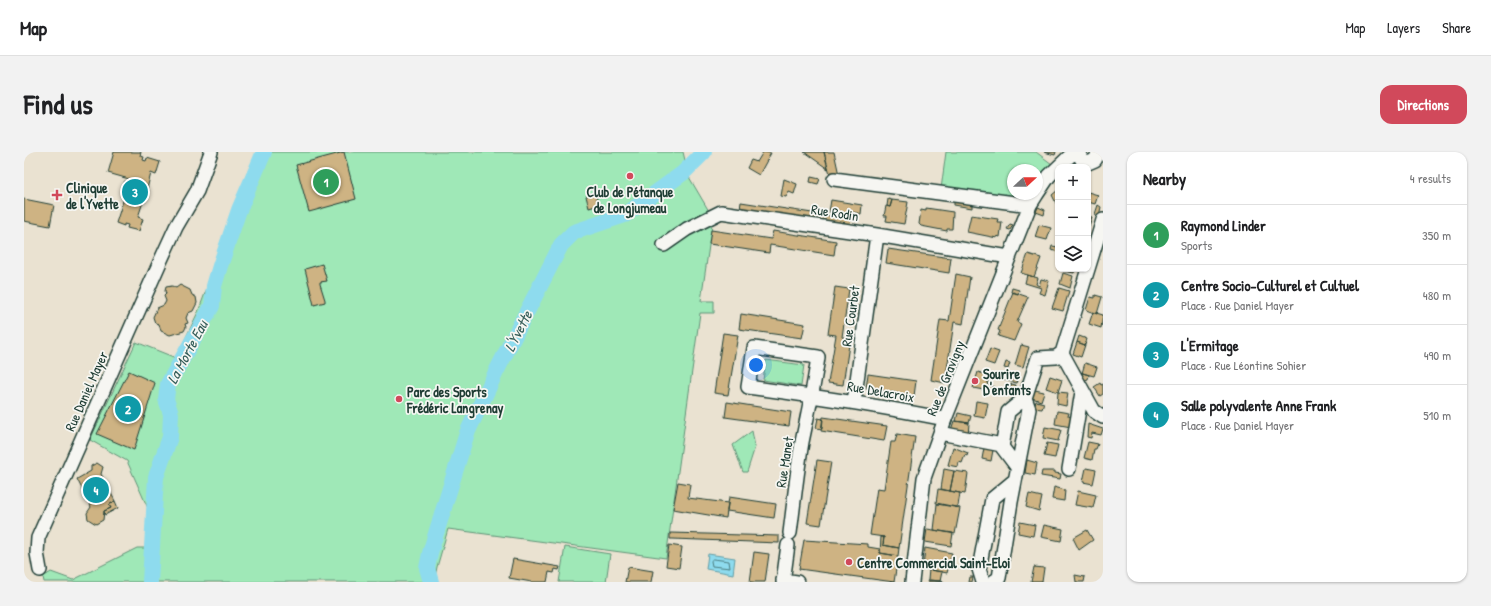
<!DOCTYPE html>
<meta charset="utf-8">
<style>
:root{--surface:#fff;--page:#f2f2f2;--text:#202124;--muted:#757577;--line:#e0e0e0;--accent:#d1495b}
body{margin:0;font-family:"Patrick Hand",sans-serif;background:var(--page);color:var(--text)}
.controls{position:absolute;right:12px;top:12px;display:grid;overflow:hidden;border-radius:8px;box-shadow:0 1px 3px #0004}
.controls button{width:36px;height:36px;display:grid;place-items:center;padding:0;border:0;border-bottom:1px solid var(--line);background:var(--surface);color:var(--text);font:20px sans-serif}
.compass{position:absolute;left:983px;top:12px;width:36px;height:36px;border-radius:50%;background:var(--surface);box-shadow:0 1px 3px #0004;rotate:69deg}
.you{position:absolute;left:732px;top:213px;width:14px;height:14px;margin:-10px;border:3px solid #fff;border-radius:50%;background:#1a73e8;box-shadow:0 0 0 6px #1a73e833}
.badge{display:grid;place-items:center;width:26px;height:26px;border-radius:50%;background:var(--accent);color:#fff;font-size:13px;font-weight:700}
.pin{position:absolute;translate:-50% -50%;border:2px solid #fff;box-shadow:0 1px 4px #0006}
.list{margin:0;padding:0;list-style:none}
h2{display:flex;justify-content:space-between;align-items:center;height:52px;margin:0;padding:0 16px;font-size:17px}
h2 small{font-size:13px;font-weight:400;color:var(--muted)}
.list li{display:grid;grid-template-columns:26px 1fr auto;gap:12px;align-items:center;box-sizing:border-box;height:60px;padding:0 16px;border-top:1px solid var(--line)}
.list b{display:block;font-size:15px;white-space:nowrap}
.list p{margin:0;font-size:13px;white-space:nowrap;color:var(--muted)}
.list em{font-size:13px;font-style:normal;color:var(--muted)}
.icon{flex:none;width:22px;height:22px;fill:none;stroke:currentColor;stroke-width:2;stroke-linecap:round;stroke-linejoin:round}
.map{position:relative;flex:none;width:1079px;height:430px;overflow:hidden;border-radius:12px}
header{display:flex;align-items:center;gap:24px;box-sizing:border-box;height:56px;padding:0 20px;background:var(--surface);border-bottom:1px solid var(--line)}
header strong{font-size:19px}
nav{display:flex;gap:22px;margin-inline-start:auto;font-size:14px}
.intro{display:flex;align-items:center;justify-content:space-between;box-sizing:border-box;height:96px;padding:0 24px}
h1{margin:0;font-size:28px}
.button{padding:10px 18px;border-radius:12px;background:var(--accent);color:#fff;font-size:14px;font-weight:700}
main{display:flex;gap:24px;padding:0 24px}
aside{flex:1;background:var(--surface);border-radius:12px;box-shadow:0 1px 3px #0004}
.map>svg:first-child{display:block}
</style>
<header>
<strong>Map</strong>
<nav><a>Map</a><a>Layers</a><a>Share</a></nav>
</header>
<div class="intro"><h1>Find us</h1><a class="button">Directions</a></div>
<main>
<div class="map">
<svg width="1079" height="430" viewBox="0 0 1079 430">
<rect width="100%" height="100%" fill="#eae2d1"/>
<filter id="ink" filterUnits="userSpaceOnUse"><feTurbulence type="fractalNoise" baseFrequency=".025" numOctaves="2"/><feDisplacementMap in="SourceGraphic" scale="8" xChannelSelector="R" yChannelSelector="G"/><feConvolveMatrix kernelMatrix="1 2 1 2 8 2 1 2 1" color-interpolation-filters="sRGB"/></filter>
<g filter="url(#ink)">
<path fill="#9fe8b7" stroke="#5f9276" d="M236,0H659L665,25L689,66L677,149H690V161H676L642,406L424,377L413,415L410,430H20L19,425L27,420L49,428L113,396H126V361L103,309L66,288L112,190L152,206L174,160L229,13Z
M922,0H1012L1028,12L1013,26V18H989V42H996L990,47L917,37Z
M742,208L780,213L777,234L739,228Z
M728,279L731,295L723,320H719L709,293Z
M541,395L586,402L582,430H535Z"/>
<path fill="#8edbee" stroke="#629ca4" d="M684,402L711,406L709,422L682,417Z"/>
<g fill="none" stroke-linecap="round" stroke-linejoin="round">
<path stroke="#4b7c7e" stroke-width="1" d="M689,407L705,409L706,416L688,414L687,409Z"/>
<path stroke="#8edbee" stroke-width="16" d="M126,430L132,325L146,285L147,262L142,247L144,232L188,154L190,134L196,114L215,58L240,0
M407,430L403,416L406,401L443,281L472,220L537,93L550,80L601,63L659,21L680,0"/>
</g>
<path fill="#ceb383" stroke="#1f3d34" d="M90,0H117L116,4L120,5L119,8L122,9L123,6L136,10L132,23L127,21L123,37L125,38L121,50H119L114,65L119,67L115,79L103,76L104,73L100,72V74L92,71L101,43L97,42L101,29L104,30L105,27L84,21Z
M320,0L332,47L285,60L272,13Z
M739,0L747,1L735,23L723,16L727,8L733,10Z
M780,0H800L804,17Z
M800,0H810L815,23L806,22Z
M1020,0H1032L1031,3Z
M787,25L796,27L794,32L786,30Z
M760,27L773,32L770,42L765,40L762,45L757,44Z
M1034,38V55L1028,43Z
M1064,40L1074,43L1071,52L1064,50Z
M571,41L575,53L565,56L562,44Z
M0,47L30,53L26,74L0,69Z
M864,47L868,48L866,55L863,54Z
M807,48L838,53L837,62L828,60L827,64L805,60Z
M868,48L884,50L880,72L862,69L863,64H860L862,54L866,55Z
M930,49L948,51V56L930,53Z
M717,50L827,67L826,74L716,57Z
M1074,53L1077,55L1075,64L1071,62Z
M1014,55L1021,58L1020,63L1012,60Z
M902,56L929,60L928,77H923V79L897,74L895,72L897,58L902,59Z
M947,63L974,67L973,70H978L976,85L973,84V86L943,80Z
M1064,64L1068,65L1064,77Z
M986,72L989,73L986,78L983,77Z
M1015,73L1027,76L1023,88L1011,85Z
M687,78L747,87L749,79L812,89L810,103L746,93L745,101L685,92Z
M1028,94L1034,95V100L1027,98Z
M864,97L927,106L925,121L862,111Z
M1004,102L1017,106L1010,125L997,121Z
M298,112L303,129L296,130V132L301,148V150L290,153L281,117Z
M1041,117H1051L1050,121L1040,119Z
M1039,121L1049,124L1046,136L1036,132Z
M932,122L946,125L939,172L930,170L921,231L907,228L916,168L925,169Z
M1003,123L1014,126L1012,132L1015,134L1017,127L1025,129L1021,143L1015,141L1017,136L1001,131Z
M156,133L166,138L168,143L172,145L173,151L169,159L164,161L162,166L164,171L161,172L162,175L160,179L146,183L137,179L135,172L131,171L129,165L133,156L140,153L142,149L140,144L142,142L141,139L142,135L148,134L152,136Z
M811,135L825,137L818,185L826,186L819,233L804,231L812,183L804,182Z
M988,136L995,138L994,142L987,140Z
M1035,136L1045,139L1039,159L1028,156Z
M989,140L1004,145L993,170L997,172L990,189L974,184L976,179L974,178Z
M1071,143L1078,145L1073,162L1062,158L1066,145L1071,146Z
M1069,160L1079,163L1077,176L1065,172Z
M717,162L781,172L778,186L715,177Z
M699,181L714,183L704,243L690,241Z
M1055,184L1063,187L1061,193L1053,190Z
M1053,190L1061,193L1057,205L1049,202Z
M997,193L1005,195L999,215L991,213Z
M966,197L975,200L970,213L961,210Z
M982,210L986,211L984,217L980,216Z
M1061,211L1073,215L1070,224L1058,221Z
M105,219L131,231L110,298L73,282Z
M1053,219L1065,223L1064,227L1059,229Z
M954,220L966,224L963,233L971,235L970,240L949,236Z
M844,222L892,229L890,244L842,236Z
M977,223L994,229L993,231L976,227Z
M1026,224L1038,228L1034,240L1022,236Z
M1076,231L1077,233L1079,232V242L1076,244L1070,235Z
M987,232L992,233L990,241L985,239Z
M1011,238L1020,240L1017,249L1008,246Z
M1034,240L1044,241L1042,254L1033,252Z
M952,249L964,251L961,266L950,264Z
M1012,249L1020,251L1018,257L1010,256Z
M703,250L767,260L765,274L701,265Z
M1033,259L1045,261L1044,264L1049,265L1047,275L1031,272Z
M934,261L947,264L945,271L932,269Z
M799,265L863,274L860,289L797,279Z
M794,266L799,267L798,277L792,276Z
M930,269L945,271L944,284L926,281Z
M1064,272L1079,277L1077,283L1068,281L1067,286L1063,285Z
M1021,275L1037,278L1034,289L1019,286Z
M873,282L891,285L875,396L859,393L860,385L846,383L853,336L860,337L867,290H871Z
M1064,290L1074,292L1072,297H1070L1068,308L1060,306Z
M1023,291L1034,293L1031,306L1020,304Z
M929,295L944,301L943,304L941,303L938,311L935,310L934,315L924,313Z
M960,296L969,298L967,309L958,307Z
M793,308L807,310L797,373L783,371Z
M1003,308L1013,311L1011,323L1001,321Z
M73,311L79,315L77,322L91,349L85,353L87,356L80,359L79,368L72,372L64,367L63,361L67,355L53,327L67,319V314Z
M1062,316L1072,318L1069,332L1059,330Z
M920,317L930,319L926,339L917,337Z
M930,319L944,321L941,342L926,339Z
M1018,319H1031V321L1037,322L1036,327L1017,324Z
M654,330L666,332L664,346L704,351L702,366L649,357Z
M1030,335L1041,338L1040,349L1028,347Z
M914,337L936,341L934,354L932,355L912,351Z
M1054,339L1072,343L1069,356L1051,353Z
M1005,342L1018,345L1015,359L1002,355Z
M705,345L752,352L750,366L703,359Z
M91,349L94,356L81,363L80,359L87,356L85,353Z
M913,352L936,356L931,382L910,378Z
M996,370L1011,373L1009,384L994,381Z
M1020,373L1039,377L1037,389L1017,385Z
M903,377L929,381L927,394L901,390Z
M1063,378L1069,388L1055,398L1049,386Z
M646,381L755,384V391L649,387H646Z
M857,385H860L859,393L875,396L874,404L856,401Z
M780,388L844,392V395L856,397V401L874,404L870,430L775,417Z
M645,393L658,395L655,416L642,414Z
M901,396L928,401L923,421L899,416Z
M730,400L745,402L741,430H726Z
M489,407L536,415L535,418L531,417L530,421L525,420L523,430H508L485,426Z
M604,415L629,419L627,430H601Z
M1010,415L1020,416L1018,430H1007Z
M905,418L918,420L916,429L904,428Z
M1051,423L1061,425L1060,430H1052Z
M946,425H949L948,430H945Z
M904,428L916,429L920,430H903Z"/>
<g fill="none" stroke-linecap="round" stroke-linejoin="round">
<defs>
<path id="minor" d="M1054,0L1058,8L1064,11L1071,8L1075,0
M810,27L1006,53
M1013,42L1025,24L1050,0
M640,93L663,77L697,60L853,83L985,105
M1064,117L1038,201L1070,259L1079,265
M1064,117L1079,68
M1001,246L1014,206L1032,205L1038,201
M830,250L853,83
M916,281L978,293
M1045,317L1058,240
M766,381C770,350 773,320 778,290C784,261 790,234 794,205L730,196L724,235C790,244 856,254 921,267
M16,418L13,401L14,386L136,110L152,75L173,39L187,0
M759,428L773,430
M759,430L764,393
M888,430L900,326L921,267L1006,53L1013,42
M959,430L955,417L968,347L991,328
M969,430L975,426L987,350L1005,257L1001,246L984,260L978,295L993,315"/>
</defs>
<use href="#minor" stroke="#1f3d34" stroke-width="16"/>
<use href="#minor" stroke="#f6f6f2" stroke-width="13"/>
</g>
</g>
<g fill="#d1495b" stroke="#f6f6f2" stroke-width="1.5">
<circle cx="606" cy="24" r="4"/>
<path d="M31 37h4v4h4v4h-4v4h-4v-4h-4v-4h4z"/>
<circle cx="951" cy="229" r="4"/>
<circle cx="375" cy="247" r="4"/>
<circle cx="825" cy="410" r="4"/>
</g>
<g text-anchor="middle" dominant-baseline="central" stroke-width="3.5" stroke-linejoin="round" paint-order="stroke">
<g font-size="14" font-weight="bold" fill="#1f3d34" stroke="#f6f6f2" text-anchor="start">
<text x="42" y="35">Clinique<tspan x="42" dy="16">de l'Yvette</tspan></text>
<text x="606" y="39" text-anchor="middle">Club de Pétanque<tspan x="606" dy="16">de Longjumeau</tspan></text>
<text x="959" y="221">Sourire<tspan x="959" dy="16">D'enfants</tspan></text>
<text x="383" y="239">Parc des Sports<tspan x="383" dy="16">Frédéric Langrenay</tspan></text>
<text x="833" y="410">Centre Commercial Saint-Eloi</text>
</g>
<g font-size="14" fill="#1f3d34" stroke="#f6f6f2">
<text transform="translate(811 60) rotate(9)">Rue Rodin</text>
<text transform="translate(826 164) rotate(-82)">Rue Courbet</text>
<text transform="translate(921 226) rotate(-68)">Rue de Gravigny</text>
<text transform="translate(62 239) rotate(-66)">Rue Daniel Mayer</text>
<text transform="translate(857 239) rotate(10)">Rue Delacroix</text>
<text transform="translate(760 310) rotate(-81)">Rue Manet</text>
</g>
<g font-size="15" font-style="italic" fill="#355d59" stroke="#f6f6f2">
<text transform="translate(494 179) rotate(-63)">L'Yvette</text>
<text transform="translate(163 200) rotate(-62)">La Morte Eau</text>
</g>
</g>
</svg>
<div class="controls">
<button>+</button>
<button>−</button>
<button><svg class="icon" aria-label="layers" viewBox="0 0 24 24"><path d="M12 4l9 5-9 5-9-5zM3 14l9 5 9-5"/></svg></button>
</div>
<svg class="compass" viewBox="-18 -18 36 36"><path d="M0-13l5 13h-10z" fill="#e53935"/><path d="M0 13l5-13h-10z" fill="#757577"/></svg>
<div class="you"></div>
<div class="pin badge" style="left:302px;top:30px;background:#2e9e5b">1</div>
<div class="pin badge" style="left:104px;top:257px;background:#0f9aa8">2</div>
<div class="pin badge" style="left:111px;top:40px;background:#0f9aa8">3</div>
<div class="pin badge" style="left:72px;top:338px;background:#0f9aa8">4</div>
</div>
<aside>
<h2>Nearby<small>4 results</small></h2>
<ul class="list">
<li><span class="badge" style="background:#2e9e5b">1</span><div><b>Raymond Linder</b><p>Sports</p></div><em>350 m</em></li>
<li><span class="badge" style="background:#0f9aa8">2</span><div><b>Centre Socio-Culturel et Cultuel</b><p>Place · Rue Daniel Mayer</p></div><em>480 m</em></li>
<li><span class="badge" style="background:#0f9aa8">3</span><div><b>L'Ermitage</b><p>Place · Rue Léontine Sohier</p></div><em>490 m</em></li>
<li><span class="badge" style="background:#0f9aa8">4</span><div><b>Salle polyvalente Anne Frank</b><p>Place · Rue Daniel Mayer</p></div><em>510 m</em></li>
</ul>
</aside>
</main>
